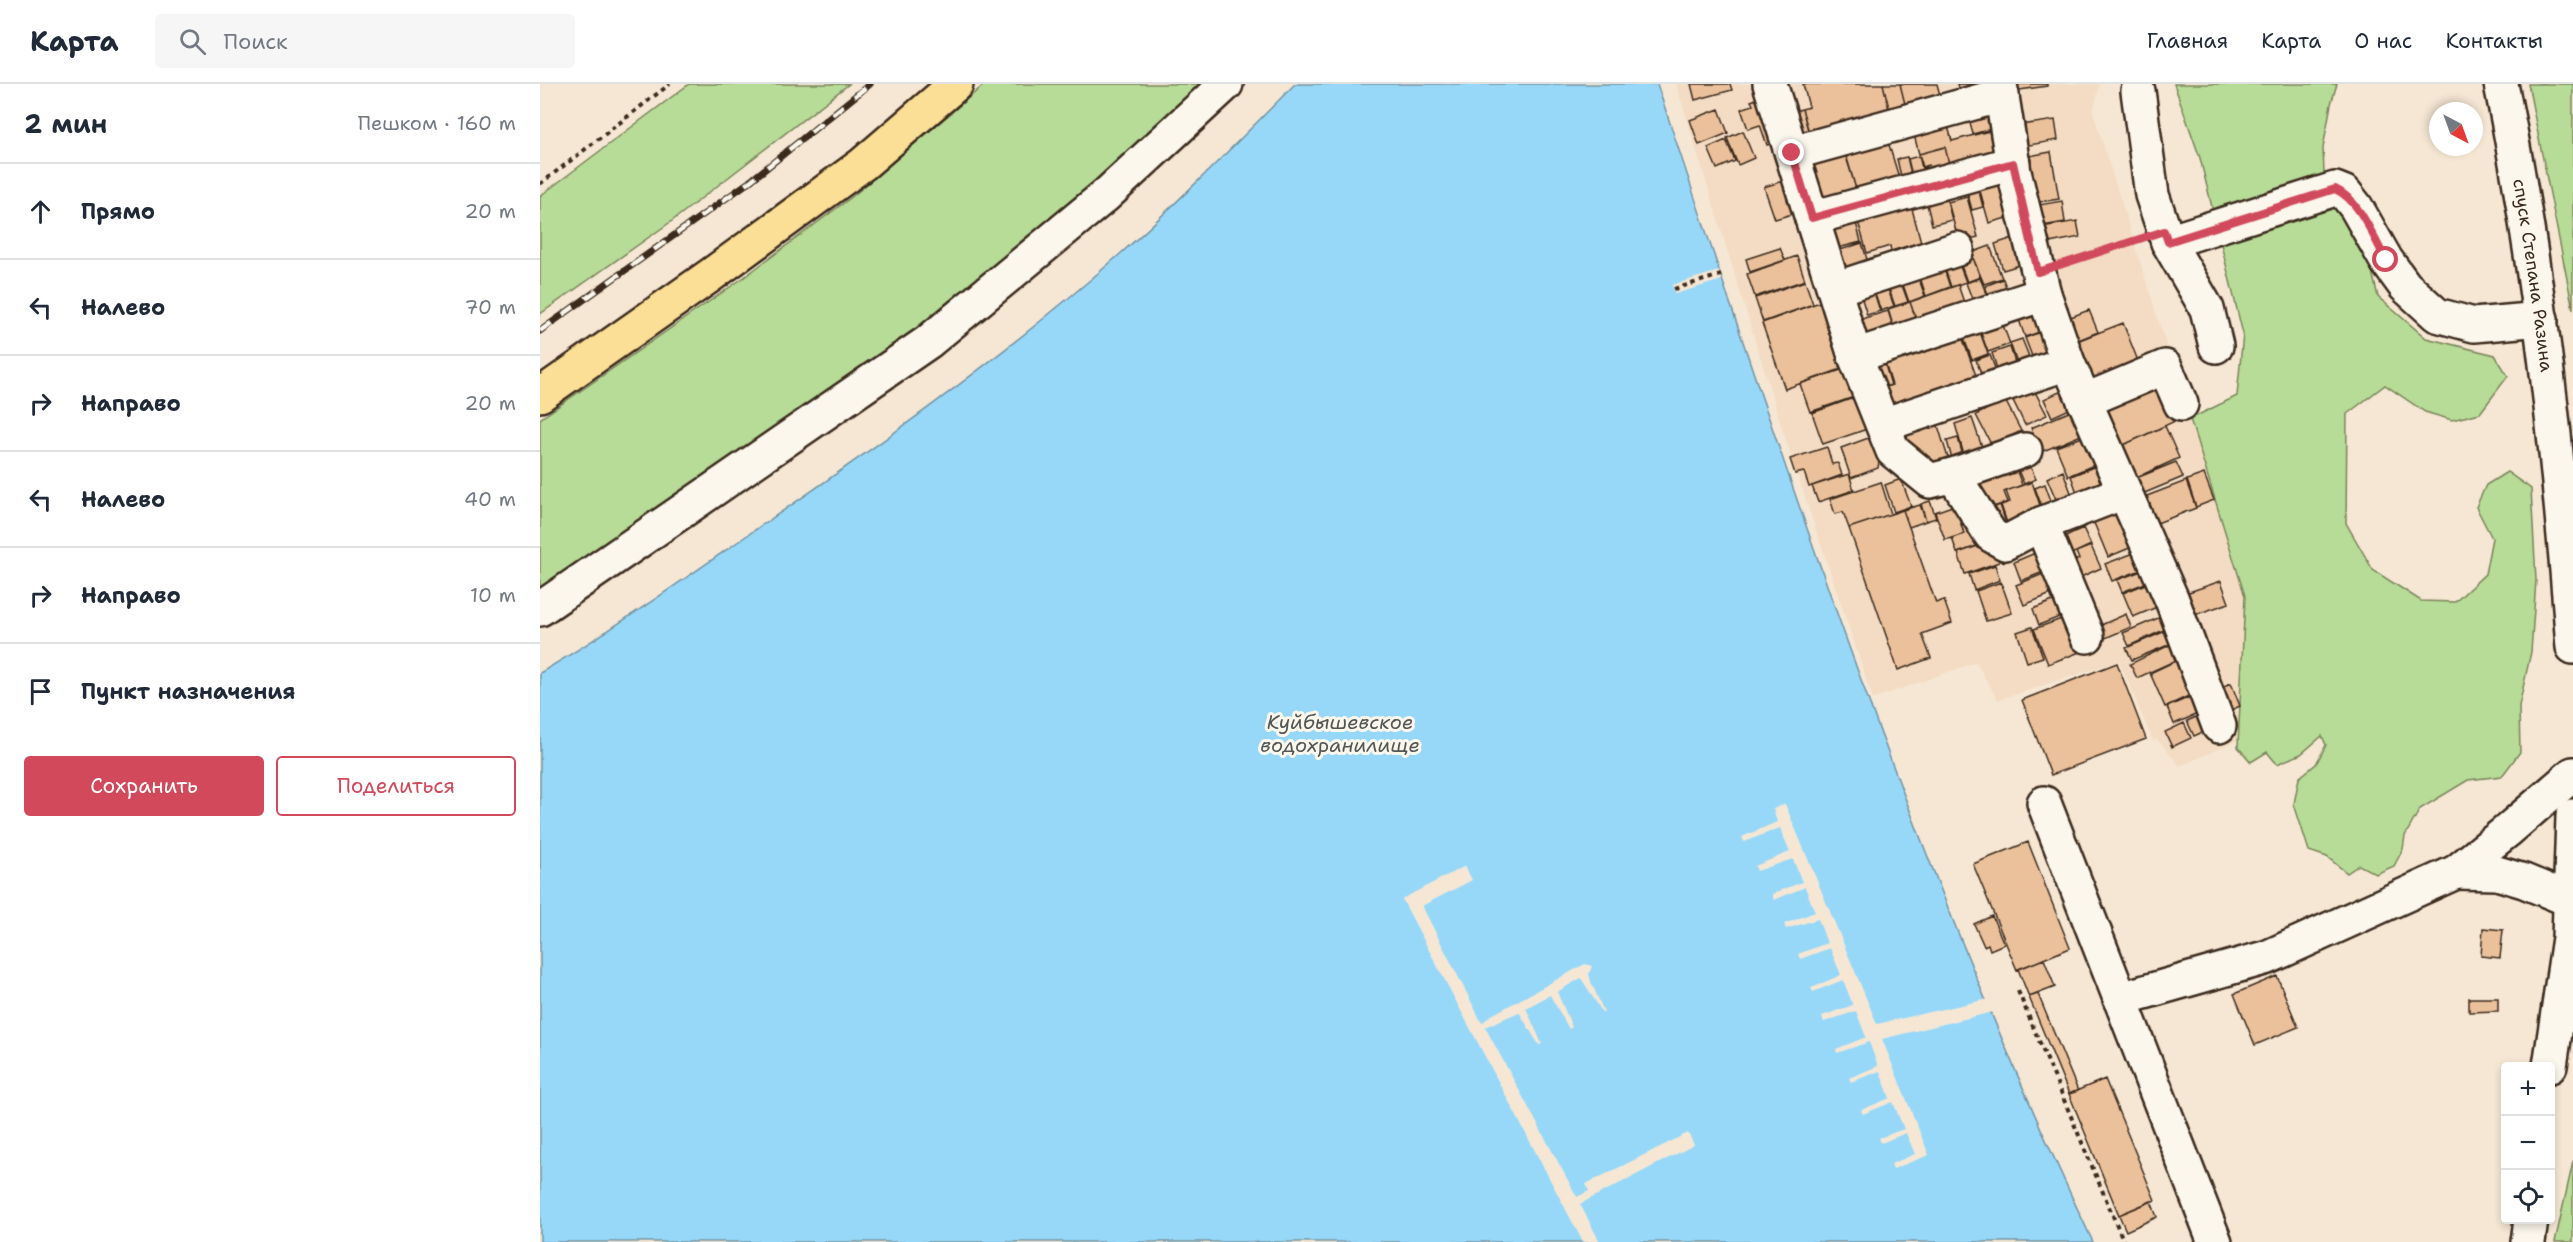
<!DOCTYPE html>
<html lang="ru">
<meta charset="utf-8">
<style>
:root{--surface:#fff;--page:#f6f6f7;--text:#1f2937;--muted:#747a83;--line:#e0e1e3;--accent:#d1495b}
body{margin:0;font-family:"Shantell Sans",sans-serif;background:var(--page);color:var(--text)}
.controls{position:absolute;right:18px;bottom:18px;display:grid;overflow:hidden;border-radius:6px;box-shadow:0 3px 9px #0003}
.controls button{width:54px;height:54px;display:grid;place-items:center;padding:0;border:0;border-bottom:2px solid var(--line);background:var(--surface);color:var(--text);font:30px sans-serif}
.compass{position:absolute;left:1889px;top:18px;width:54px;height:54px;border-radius:50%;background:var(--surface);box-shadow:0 3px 9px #0003;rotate:139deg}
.stop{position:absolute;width:18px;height:18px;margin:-14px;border:4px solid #d1495b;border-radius:50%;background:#fff}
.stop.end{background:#d1495b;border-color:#fff;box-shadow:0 2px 6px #0008}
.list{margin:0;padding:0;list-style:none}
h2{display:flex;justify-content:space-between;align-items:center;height:78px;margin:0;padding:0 24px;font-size:26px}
h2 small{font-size:20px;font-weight:400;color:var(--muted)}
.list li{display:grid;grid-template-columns:39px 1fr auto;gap:18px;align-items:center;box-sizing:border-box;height:96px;padding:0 24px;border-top:2px solid var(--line)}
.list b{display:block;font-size:22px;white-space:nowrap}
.list em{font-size:20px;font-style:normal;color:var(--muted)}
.actions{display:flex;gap:12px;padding:18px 24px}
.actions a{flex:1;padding:14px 0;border:2px solid var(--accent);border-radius:6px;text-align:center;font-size:21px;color:var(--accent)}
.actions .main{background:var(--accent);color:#fff}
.icon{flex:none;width:33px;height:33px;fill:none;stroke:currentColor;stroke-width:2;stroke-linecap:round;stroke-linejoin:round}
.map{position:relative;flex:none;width:2033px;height:1158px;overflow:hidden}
header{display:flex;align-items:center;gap:36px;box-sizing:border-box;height:84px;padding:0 30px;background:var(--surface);border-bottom:2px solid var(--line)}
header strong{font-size:28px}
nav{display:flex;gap:33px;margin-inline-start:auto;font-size:21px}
.search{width:420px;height:54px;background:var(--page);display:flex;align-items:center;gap:15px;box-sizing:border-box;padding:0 21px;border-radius:6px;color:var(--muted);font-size:22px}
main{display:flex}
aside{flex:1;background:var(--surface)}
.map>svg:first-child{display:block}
</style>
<header>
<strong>Карта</strong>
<div class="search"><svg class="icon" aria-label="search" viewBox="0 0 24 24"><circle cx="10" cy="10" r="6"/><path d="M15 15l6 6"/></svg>Поиск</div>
<nav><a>Главная</a><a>Карта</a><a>О нас</a><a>Контакты</a></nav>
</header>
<main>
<aside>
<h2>2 мин<small>Пешком · 160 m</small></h2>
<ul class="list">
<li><svg class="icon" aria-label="ahead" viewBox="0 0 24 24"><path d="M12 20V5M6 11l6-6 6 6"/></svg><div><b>Прямо</b></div><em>20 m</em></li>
<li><svg class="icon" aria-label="left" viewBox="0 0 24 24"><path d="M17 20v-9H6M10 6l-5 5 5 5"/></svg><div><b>Налево</b></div><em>70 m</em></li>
<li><svg class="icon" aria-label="right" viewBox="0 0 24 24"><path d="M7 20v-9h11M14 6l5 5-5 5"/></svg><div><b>Направо</b></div><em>20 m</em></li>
<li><svg class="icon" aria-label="left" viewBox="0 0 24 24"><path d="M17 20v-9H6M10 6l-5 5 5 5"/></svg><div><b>Налево</b></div><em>40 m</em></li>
<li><svg class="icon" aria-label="right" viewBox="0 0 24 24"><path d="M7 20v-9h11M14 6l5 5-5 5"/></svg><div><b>Направо</b></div><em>10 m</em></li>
<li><svg class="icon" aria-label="arrive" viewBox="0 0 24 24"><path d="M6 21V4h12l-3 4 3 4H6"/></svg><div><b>Пункт назначения</b></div></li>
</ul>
<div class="actions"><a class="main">Сохранить</a><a>Поделиться</a></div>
</aside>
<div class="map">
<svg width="2033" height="1158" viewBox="0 0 2033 1158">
<rect width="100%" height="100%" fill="#f6e7d4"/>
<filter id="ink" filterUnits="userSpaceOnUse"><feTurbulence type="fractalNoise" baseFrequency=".0167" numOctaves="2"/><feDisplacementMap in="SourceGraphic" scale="12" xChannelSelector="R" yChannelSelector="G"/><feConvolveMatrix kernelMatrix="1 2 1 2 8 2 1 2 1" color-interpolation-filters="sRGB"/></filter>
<g filter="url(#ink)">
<path fill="#f3dcc3" d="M1136,0H1560L1553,28L1705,512L1699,656L1640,682L1617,655L1613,657L1579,577L1458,616L1436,578L1333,615L1245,354Z"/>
<path fill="#b7dc97" stroke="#79835a" stroke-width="1.5" d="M149,0H309L132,137L0,230V112Z
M445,0H674L379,253L0,515V335L203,194L313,112Z
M1634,0H1797L1791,20L1783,64L1784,89L1826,162L1838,213L1886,254L1955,271L1968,292L1940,329L1912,336L1885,328L1845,301L1807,330L1806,439L1833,486L1881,517L1915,518L1945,490L1952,454L1936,423L1946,401L1967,388L1991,405L1996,496L1991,568L1979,622L1980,668L1962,692L1928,696L1880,725L1865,752L1863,765L1854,782L1836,790L1819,781L1807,789L1787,773L1769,767L1754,720L1759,694L1776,680L1786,661L1782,652L1761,670L1737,680L1727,668L1711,678L1698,663L1705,512L1650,335L1697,312L1703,250L1660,74Z
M1988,0H2033V225Z
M2033,1078V1158H2015Z"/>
<path fill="#97d8f9" stroke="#7292a1" stroke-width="1.5" d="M755,0H1117C1247,391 1376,785 1553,1158H0V589C72,546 140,498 209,450C337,363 463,273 579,171C640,117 697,58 755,0Z"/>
<path fill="#f6e7d4" d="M1179,187L1182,196L1135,210L1132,201Z
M1245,720L1337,940L1448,915L1453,928L1342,955L1389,1071L1353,1085L1351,1080L1375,1070L1366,1049L1341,1059L1339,1054L1364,1045L1353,1018L1323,1030L1321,1026L1350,1014L1340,987L1311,998L1309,994L1338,982L1329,958L1297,969L1296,965L1326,953L1316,927L1284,938L1282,932L1313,921L1303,896L1273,908L1271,904L1301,891L1290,864L1260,875L1258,870L1287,859L1278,835L1246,845L1244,840L1275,828L1265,803L1234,816L1232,810L1262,798L1253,775L1217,787L1215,782L1250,768L1240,744L1204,758L1202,753L1237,738L1233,725Z
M925,782L932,796L882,822L942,939L950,932L1045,880L1052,882L1049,890L1051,898L1064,928H1062L1041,894L1017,908L1032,943L1029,945L1010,911L986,924L1002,960L999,961L979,928L945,943L1037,1113L1049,1107L1046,1100L1148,1049L1154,1061L1040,1120L1060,1158H1043L862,815Z"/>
<path fill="#ebc19b" stroke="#3b2a1e" stroke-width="1.5" d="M1151,0H1190L1192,6L1155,16Z
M1263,0H1343L1350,29L1270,53L1262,25L1269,23Z
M1343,0H1360L1366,24L1350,28Z
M1360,0H1397L1401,15L1366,24Z
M1417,0H1455L1420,11Z
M1472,0H1507V2L1473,7Z
M1225,12L1241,56L1227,61L1220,41L1208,45L1201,25L1213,21L1211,17Z
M1445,24L1451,45L1433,50L1427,29Z
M1179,25L1188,49L1159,61L1150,36Z
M1262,25L1269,48L1255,52L1247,29Z
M1406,35L1412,57L1449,47L1455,71L1410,84L1405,63L1379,70L1372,43Z
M1515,36L1518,56L1484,62L1481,41Z
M1203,47L1214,74L1198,81L1187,54Z
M1346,51L1360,97L1316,105L1304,64Z
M1186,56L1195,77L1177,85L1168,64Z
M1303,63L1316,105L1276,125L1261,76Z
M1405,63L1410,84L1392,94L1389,81L1383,83L1379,70Z
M1511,68L1519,115L1492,119L1484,73Z
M1379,72L1382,84L1386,83L1389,96L1374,100L1368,75Z
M1367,73L1373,99L1363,101L1357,75Z
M1465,88L1477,131L1449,139L1437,96Z
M1249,95L1259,128L1235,135L1224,103Z
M1436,96L1443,123L1432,126L1425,100Z
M1406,112L1412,136L1392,141L1386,116Z
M1427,113L1438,153L1419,158L1408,118Z
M1369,114L1381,158L1351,167L1350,162L1327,169L1316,130Z
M1522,117L1525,138L1497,143L1493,122Z
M1314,131L1321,158L1294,165L1287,139Z
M1537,137L1540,153L1499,161L1496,144Z
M1482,151L1490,178L1463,186L1455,160Z
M1322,159L1330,185L1302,193L1294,168Z
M1450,162L1462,194L1444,200L1431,169Z
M1240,164L1245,176L1210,188L1206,175Z
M1432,171L1440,193L1427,198L1419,176Z
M1257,172L1265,196L1215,213L1207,190Z
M1402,179L1410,203L1386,212L1378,187Z
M1419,180L1426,198L1411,203L1405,185Z
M1376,187L1385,212L1369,218L1360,192Z
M1359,193L1368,218L1355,222L1346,197Z
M1440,194L1450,219L1436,225L1426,199Z
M1463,195L1469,211L1451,218L1445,202Z
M1265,197L1273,220L1223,238L1215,214Z
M1345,197L1354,222L1341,227L1332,202Z
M1418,201L1427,227L1379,244L1370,218Z
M1332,202L1340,227L1327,231L1319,206Z
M1504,217L1513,243L1485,253L1476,227Z
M1280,218L1304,284L1245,305L1222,239Z
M1370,218L1378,240L1355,248L1348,225Z
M1549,226L1558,248L1531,259L1523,236Z
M1348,227L1354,246L1327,255L1321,235Z
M1460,233L1470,260L1448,268L1438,241Z
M1583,239L1600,282L1549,302L1532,259Z
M1437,240L1448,270L1432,276L1421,246Z
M1513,243L1523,270L1495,280L1485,254Z
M1420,247L1439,300L1348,326L1340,305L1352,301L1343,273Z
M1482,255L1492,280L1479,285L1470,259Z
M1470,263L1477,285L1459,291L1452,269Z
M1450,271L1458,292L1444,297L1436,276Z
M1343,274L1351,301L1338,305L1330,278Z
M1304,285L1314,313L1270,328L1260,300Z
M1614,295L1633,338L1579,363L1559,319Z
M1491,300L1507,331L1485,341L1470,310Z
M1528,304L1536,322L1512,333L1504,315Z
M1319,312L1330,344L1283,360L1272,329Z
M1465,316L1481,347L1452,362L1436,331Z
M1536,325L1546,349L1501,368L1491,344Z
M1395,332L1408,374L1390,380L1366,373L1358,344Z
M1432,334L1443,366L1424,371L1415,340Z
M1625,342L1639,374L1593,395L1579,363Z
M1550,350L1561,378L1528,392L1516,363Z
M1334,352L1340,370L1338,384L1311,394L1301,364Z
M1418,354L1423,372L1412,375L1407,357Z
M1287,363L1292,380L1298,379L1302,391L1269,403L1264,388L1255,390L1250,375Z
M1636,378L1643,393L1595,413L1589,397Z
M1489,380L1496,395L1484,400L1477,384Z
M1561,380L1569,402L1539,414L1531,392Z
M1476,385L1482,401L1464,408L1468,418L1447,425L1437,400Z
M1523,387L1533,414L1518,420L1507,394Z
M1309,390L1314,406L1278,418L1272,402Z
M1664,390L1674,416L1656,423L1647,396Z
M1361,395L1371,422L1354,428L1345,401Z
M1646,397L1656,424L1617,439L1607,412Z
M1341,398L1351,430L1309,444L1303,428L1295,430L1290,415Z
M1492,398L1502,427L1467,439L1461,421L1470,418L1466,407Z
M1505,400L1513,422L1503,426L1495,404Z
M1390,417L1396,434L1386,437L1381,420Z
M1380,421L1386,437L1369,443L1363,426Z
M1415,421L1424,450L1405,456L1395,428Z
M1460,421L1466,439L1454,443L1448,426Z
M1576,424L1592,463L1568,473L1552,434Z
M1363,426L1396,519L1404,516L1412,539L1382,550L1391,574L1358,586L1309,444Z
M1431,432L1448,458L1417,469L1412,454L1424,450L1420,436Z
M1543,444L1551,461L1523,474L1515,457Z
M1452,457L1459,478L1425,490L1418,469Z
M1551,462L1561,484L1534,496L1527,480L1539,475L1536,468Z
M1500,467L1508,486L1481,497L1474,478Z
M1594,469L1601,486L1572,497L1565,480Z
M1455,481L1460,496L1434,506L1429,490Z
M1604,486L1608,498L1582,508L1577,496Z
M1508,488L1516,508L1484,521L1476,501Z
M1681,497L1689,519L1654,531L1646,509Z
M1461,498L1472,529L1446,537L1436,507Z
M1608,499L1617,523L1593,533L1583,509Z
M1520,514L1527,530L1499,541L1493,525Z
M1586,530L1591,543L1563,555L1559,542Z
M1623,532L1628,544L1589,562L1583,549Z
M1527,533L1540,568L1508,580L1494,545Z
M1492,543L1503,573L1487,578L1477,548Z
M1628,546L1633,559L1592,576L1586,564Z
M1634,559L1641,574L1597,594L1590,580Z
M1642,574L1657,608L1625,623L1610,589Z
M1577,579L1606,655L1511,691L1482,616Z
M1691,599L1700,622L1684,629L1674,606Z
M1659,609L1667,626L1634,640L1627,623Z
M1668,628L1674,643L1654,652L1647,637Z
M1644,639L1651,654L1632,663L1625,648Z
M1488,758L1530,864L1477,886L1433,780Z
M1452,832L1464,860L1450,866L1448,860L1444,862L1434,840Z
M1943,844L1963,846L1960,874L1941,872Z
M1504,875L1515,903L1489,913L1478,885Z
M1737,892L1758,943L1715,961L1694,910Z
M1498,910L1538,1007L1529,1010L1489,913Z
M1929,914H1958V927L1929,928Z
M1565,995L1615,1116L1579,1131L1529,1010Z
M1611,1117L1617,1133L1586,1147L1579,1131Z"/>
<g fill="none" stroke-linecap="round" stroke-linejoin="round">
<defs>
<g id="minor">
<path d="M1230,0L1315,272L1353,367L1390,397L1413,391L1451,451L1465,459L1501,440L1547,552"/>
<path d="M1460,0L1474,88L1504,210L1528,279L1632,516L1679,642"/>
<path id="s1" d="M1961,0C1999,186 2019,374 2033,563"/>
<path d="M1598,7L1612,111L1628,158"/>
<path d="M1252,69L1462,11"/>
<path d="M1272,134L1473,79"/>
<path d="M1295,205L1417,165"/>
<path d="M1676,262L1667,225L1628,158L1795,105L1805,109L1816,123L1846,176L1865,202L1897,231L1934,241L2001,235"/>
<path d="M1315,272L1504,210"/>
<path d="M1544,317L1625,283L1641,320"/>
<path d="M1343,341L1528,279"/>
<path d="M1413,391L1485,366"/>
<path d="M1501,440L1584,408"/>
<path d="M0,525L388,258L566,111L686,0"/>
<path d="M1504,719L1675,1158"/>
<path d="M1916,788L1957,789L1984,797L2030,816"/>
<path d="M1580,915L1728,873L1916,788L1967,747L2033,690"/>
<path d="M2010,982L2029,854L2033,732"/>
<path d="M1988,1158L1991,1136"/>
</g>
<path id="major" d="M0,311L171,191L323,80L416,0"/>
</defs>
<use href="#minor" stroke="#3b2a1e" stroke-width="38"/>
<use href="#major" stroke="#3b2a1e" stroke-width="38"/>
<path stroke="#3b2a1e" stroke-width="4" stroke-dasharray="4.5 4.5" stroke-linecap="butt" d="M0,100L130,0
M1528,178L1595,156
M1134,205L1181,191
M1478,907L1584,1158"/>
<use href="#minor" stroke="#fbf7ec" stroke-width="33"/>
<use href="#major" stroke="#fbdf96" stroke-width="33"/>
<defs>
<path id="rail" d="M0,247L209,98L330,0"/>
</defs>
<use href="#rail" stroke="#3b2a1e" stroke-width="7"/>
<use href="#rail" stroke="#fbf7ec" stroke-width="4.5" stroke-dasharray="14" stroke-linecap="butt"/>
</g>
</g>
<g fill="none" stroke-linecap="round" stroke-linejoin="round" filter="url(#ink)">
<path stroke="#d1495b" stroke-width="8" d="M1252,69L1272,134L1473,79L1498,188L1624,147L1628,158L1795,105C1820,116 1833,153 1846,176"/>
</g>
<g text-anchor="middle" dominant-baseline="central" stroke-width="6" stroke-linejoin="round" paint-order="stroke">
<g font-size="18" fill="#3b2a1e" stroke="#fbf7ec">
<text stroke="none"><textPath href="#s1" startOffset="194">спуск Степана Разина</textPath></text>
</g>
<g font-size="20" font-style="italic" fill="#525655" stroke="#fbf7ec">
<text x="800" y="638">Куйбышевское<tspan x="800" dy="23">водохранилище</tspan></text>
</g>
</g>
</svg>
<div class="controls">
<button>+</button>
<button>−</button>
<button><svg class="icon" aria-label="locate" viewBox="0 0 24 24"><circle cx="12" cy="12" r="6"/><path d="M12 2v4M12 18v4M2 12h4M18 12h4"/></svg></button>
</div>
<svg class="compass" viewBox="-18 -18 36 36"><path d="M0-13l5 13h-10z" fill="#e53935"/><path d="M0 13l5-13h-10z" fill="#747a83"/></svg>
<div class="stop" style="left:1846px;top:176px"></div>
<div class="stop end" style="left:1252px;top:69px"></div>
</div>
</main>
